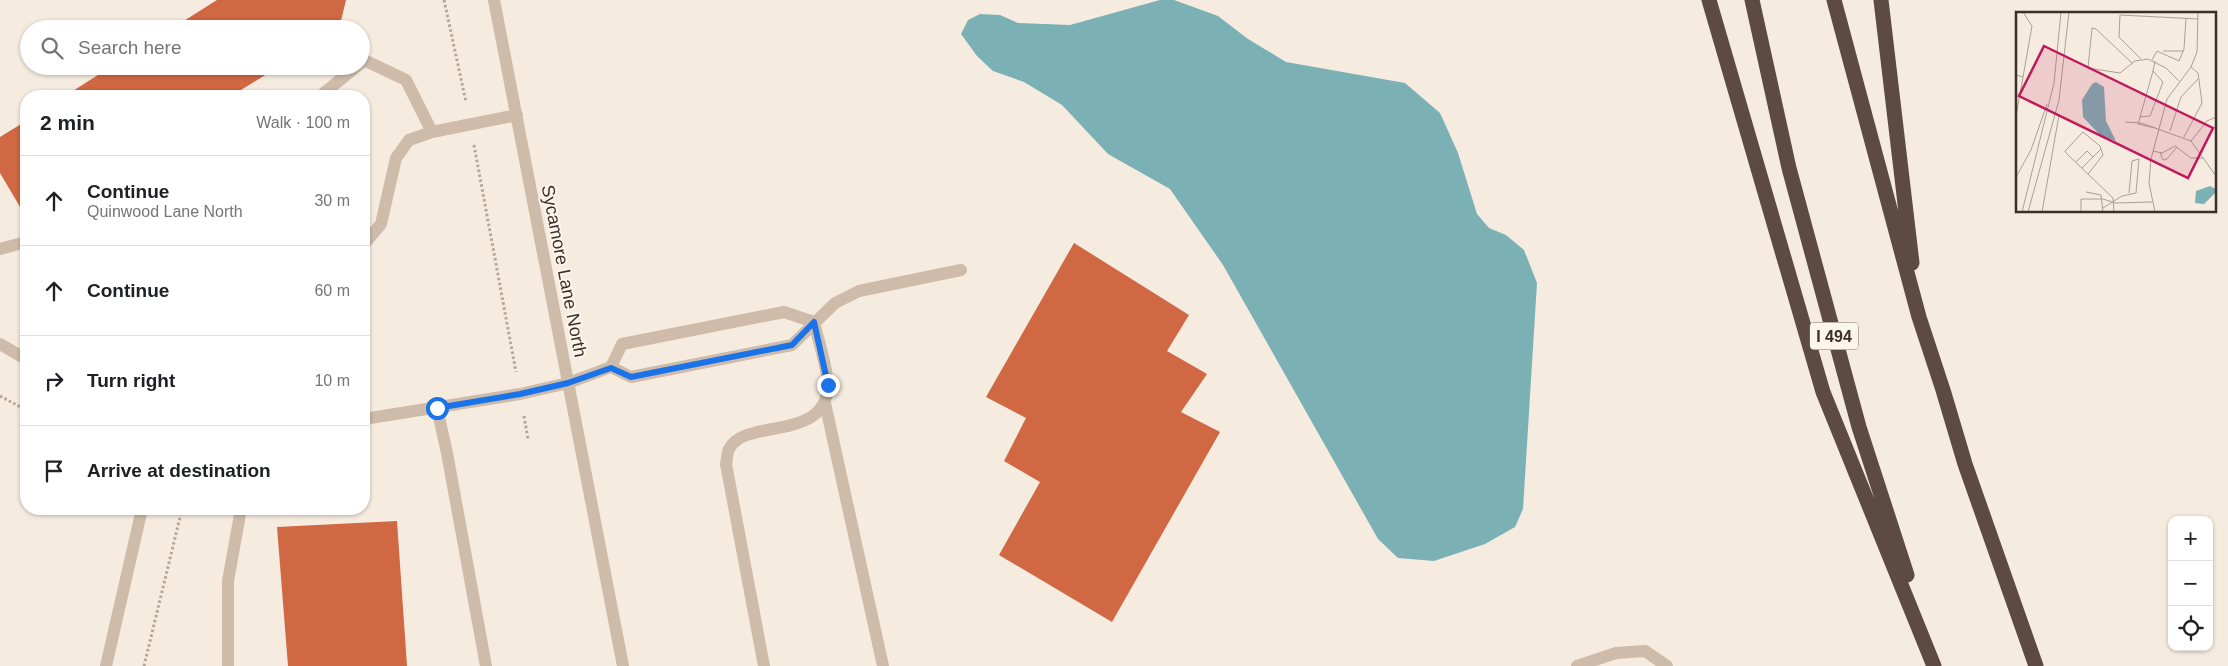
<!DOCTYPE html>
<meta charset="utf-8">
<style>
:root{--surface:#fff;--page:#f6f6f6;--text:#202124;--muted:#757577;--line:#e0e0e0}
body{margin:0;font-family:Arial,sans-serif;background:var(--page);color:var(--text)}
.controls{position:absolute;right:15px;bottom:15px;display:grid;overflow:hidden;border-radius:10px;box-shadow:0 1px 4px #0004}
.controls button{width:45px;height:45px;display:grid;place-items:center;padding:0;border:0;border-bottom:1px solid var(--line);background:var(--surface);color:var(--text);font:25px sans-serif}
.stop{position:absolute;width:15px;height:15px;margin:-11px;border:4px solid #1a73e8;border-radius:50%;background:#fff}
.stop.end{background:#1a73e8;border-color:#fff;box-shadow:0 1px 5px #0008}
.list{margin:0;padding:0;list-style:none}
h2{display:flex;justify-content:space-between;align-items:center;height:65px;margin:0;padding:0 20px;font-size:21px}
h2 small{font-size:16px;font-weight:400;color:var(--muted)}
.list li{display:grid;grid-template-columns:32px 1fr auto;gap:15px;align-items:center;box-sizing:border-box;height:90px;padding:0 20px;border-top:1px solid var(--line)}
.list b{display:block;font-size:19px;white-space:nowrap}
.list p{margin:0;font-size:16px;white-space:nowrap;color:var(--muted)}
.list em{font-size:16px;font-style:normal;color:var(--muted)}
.icon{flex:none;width:28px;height:28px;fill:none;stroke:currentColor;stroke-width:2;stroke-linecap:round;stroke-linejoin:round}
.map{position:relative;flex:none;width:2228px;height:666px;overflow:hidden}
.search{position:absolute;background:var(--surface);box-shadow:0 1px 4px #0004;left:20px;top:20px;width:350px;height:55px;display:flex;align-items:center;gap:12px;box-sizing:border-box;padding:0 18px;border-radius:28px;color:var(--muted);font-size:19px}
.panel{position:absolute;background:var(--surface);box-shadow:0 1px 4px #0004;left:20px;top:90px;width:350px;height:425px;border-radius:20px}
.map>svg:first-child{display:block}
</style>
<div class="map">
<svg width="2228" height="666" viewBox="0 0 2228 666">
<rect width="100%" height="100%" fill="#f5ebdf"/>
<path fill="#7bb0b4" d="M1160,0H1174L1218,16L1248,39L1286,62L1405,83L1440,113L1458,153L1477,214L1489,228L1506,235L1524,250L1537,283L1523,509L1515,527L1485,544L1434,561L1398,558L1378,539L1223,265L1170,189L1108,154L1062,105L1024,82L993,71L977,56L961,34L968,20L980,14L1000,15L1018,23L1070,25Z"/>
<path fill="#cf6843" d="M217,0H346L339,29H171Z
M112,66H280L231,96H65Z
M26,121V217L0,173V137Z
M1074,243L1189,315L1167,351L1207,374L1181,412L1220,432L1112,622L999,555L1040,482L1004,461L1026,418L986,397Z
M397,521L407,666H288L277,527Z"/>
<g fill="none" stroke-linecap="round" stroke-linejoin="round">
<path stroke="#baa593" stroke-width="3" stroke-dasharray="2.5 2.5" stroke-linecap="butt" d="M444,0L466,102
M474,145L516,372
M0,396L26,410
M524,416L528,439
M144,666L182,509"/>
<path stroke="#cebba9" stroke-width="12" d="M494,0L623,666
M361,63L364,60L406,80L432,132
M323,96L324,93L357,66
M364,244L381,224L396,158L409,140L432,132L517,115
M0,249L26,242
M814,322L784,312L622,344L611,367L631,377L792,345L835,303L859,291L961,270
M0,344L26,359
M825,403L883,666
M437,408L447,453L486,666
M364,419L520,394L568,383L611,367
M106,666L142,509
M228,666V581L241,509
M764,666L726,464C727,460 727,453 729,449C745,417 825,443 828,386C828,370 818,339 814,322
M1577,666L1616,653L1645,651L1667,666"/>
<path stroke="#5d4a40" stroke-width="15" d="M1709,0L1823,392L1934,666
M1752,0L1789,168L1859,427L1907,575
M1834,0L1919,317L1943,390L1965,464L2036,666
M1881,0L1912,263"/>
</g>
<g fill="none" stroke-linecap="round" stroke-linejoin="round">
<path stroke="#1a73e8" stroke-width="6" d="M437,408L520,394L568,383L611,368L631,377L792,345L814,322L828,385"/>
</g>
<g text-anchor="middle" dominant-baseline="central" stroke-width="4" stroke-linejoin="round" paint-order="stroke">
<rect fill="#fbf5ec" stroke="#756a64" stroke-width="1" x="1810" y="322.5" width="48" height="27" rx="4"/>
<g font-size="16" font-weight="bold" fill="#3b2f2a">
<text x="1834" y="336">I 494</text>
</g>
<g font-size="18" fill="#3b2f2a" stroke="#fbf5ec">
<text transform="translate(564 271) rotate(79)">Sycamore Lane North</text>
</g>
</g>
<g transform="translate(2016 12)">
<rect width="200" height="200" fill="#f5ebdf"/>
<path d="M80,70L88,75L90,109L100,129L84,123L67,105L66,88L76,72ZM194,174L200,177L199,181L188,192L179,191L180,179Z" fill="#7bb0b4"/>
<path fill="none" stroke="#aba097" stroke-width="1" d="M147,39H168M125,47L103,25L104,3L182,7M136,48L141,39L163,49L168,37L170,6M116,51L80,17L76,16L72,56L104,61L119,49L132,47L150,56L163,69M0,63L7,65L0,104M7,65L16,14L7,0M124,105L137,59M109,110L125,111L139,116L122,112M122,112L124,105L134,104L147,70L137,59L139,49M139,116L175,129L200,164M154,119L165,85L182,67M168,125L186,91L182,61L175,55M175,129L191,109L200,105M137,139L146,141L159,134L175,146H188M144,140L147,148L151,147L161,135M60,150L71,139L77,145M66,156L85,137M72,162L87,143L84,134L67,120L49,139L50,141L97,186L98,200M0,165L15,138L31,92M70,180L85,183L87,200M87,196L106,184L120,181L123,147L116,149L113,181M6,200L38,71L45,0M12,200L43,88L53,0M26,200L43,103M65,200V187H87L99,191L136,190M139,200L133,171L135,147L151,87L175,55L181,40L182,0"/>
<path fill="#c2185b" fill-opacity="0.15" stroke="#c2185b" stroke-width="2.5" d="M28,34L197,116L172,166L3,84Z"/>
<rect width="200" height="200" fill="none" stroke="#3b2f2a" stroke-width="2.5"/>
</g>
</svg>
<div class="controls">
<button>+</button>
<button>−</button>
<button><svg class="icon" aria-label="locate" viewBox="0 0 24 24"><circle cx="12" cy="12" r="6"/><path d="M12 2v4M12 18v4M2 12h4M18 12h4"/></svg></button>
</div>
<div class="stop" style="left:437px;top:408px"></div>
<div class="stop end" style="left:828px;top:385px"></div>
<div class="search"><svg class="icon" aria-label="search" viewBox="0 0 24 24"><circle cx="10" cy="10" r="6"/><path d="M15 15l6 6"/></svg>Search here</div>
<section class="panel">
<h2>2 min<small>Walk · 100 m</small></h2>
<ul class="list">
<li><svg class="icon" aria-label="ahead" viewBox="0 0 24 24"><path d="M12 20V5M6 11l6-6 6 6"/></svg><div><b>Continue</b><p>Quinwood Lane North</p></div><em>30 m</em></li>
<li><svg class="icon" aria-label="ahead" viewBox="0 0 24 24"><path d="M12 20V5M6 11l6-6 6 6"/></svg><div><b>Continue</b></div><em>60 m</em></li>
<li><svg class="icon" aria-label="right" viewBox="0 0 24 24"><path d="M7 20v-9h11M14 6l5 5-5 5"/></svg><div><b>Turn right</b></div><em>10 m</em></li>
<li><svg class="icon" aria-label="arrive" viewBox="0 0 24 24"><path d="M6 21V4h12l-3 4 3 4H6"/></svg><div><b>Arrive at destination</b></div></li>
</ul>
</section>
</div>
